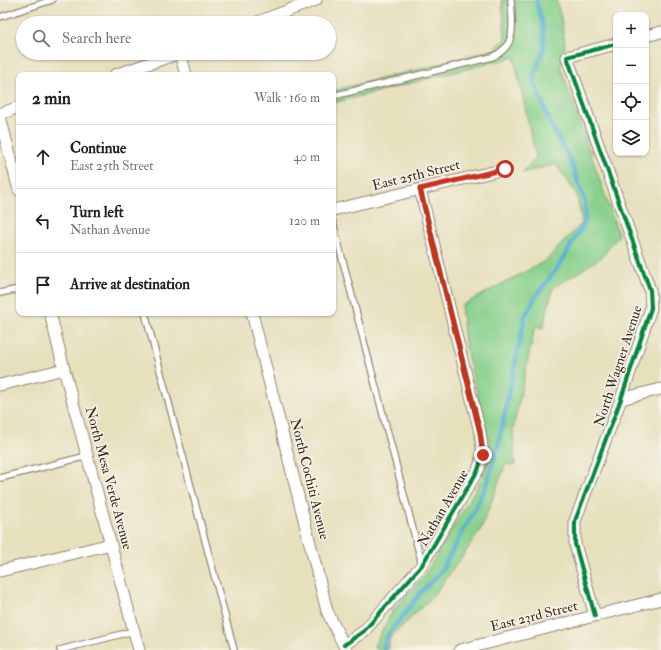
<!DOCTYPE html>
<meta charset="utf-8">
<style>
:root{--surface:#fff;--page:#f2f2f2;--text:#222;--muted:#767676;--line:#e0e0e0}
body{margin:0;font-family:"IM FELL Double Pica",serif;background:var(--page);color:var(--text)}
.controls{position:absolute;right:12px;top:12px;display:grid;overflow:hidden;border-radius:8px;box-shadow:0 1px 3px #0004}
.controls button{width:36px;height:36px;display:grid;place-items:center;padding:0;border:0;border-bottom:1px solid var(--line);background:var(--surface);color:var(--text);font:20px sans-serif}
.stop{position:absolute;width:12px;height:12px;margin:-9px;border:3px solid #c8321e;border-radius:50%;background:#fff}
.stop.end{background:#c8321e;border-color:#fff;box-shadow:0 1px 4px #0008}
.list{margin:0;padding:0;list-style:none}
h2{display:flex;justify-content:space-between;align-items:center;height:52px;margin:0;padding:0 16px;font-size:17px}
h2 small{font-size:13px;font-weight:400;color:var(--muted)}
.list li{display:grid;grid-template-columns:26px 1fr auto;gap:12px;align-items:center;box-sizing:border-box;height:64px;padding:0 16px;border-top:1px solid var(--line)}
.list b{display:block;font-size:15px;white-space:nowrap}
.list p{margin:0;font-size:13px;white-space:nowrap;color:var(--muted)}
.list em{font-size:13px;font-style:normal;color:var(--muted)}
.icon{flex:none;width:22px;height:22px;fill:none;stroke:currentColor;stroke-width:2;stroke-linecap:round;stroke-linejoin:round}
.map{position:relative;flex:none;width:661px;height:650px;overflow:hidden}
.search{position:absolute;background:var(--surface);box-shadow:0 1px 3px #0004;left:16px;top:16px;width:320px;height:44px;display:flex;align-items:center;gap:10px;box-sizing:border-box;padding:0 14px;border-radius:22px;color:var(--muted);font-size:15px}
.panel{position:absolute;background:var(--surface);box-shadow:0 1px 3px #0004;left:16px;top:72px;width:320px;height:244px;border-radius:8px}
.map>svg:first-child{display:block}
</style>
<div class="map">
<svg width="661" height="650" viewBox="0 0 661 650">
<rect width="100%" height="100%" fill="#f7f3e8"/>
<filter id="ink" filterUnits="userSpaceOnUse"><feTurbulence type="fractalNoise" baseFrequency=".025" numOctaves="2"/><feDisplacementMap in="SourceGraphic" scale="8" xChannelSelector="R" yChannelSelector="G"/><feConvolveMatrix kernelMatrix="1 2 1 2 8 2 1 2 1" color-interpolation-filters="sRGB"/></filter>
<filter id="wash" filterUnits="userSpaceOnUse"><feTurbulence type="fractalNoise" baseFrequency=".012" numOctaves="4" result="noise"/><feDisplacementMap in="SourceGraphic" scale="16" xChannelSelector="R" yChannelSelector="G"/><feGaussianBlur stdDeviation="0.9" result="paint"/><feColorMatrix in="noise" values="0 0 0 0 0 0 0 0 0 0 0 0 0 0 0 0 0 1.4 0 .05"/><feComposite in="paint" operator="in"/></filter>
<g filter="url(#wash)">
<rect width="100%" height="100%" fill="#e6e0bd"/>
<path fill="#89d18c" stroke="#627e55" d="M502,0H556L561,18L565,45L561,68L619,236L617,237L602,257L553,288L543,328L535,327L513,429L515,465L506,464L480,531L459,561L433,596L392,636L389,640V649L381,648L375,649L374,646L394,608L423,578L484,475L489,456L490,445L466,349L461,306L545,261L582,223L577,195L556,164L522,173L536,157L514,57L333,103V91L496,49L505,38Z"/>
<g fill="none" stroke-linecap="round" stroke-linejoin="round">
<path stroke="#53afd2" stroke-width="4.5" d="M384,650V644L387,636L422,591L440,573L473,513L487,483L498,446L525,316L536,296L560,264L585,222V202L571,162L550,123L535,84L534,76L544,48V39L543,26L536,0"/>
</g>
</g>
<g filter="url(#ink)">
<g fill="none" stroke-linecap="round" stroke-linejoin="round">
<defs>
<path id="service" d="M0,17L52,0
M333,96L492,57C518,46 512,24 511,0
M333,223L422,564
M0,293L19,289
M145,313L234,650
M0,478L87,456
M60,650L134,631"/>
<path id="minor" d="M255,23L316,0
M646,36L661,32
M180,53L186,75
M115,75L180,53
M0,114L19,107
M0,117L19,190
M333,210L505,169
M50,313L64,369L139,650
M252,313L327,611L346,650
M0,385L64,369
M621,399L661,389
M0,571L111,544
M595,616L575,544V521L621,399L651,308L650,290L567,57L616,44
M344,645L364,631L422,565L478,470L483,455L480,432L420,189
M460,650L661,599"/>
</defs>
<use href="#service" stroke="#90856e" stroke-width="8"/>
<use href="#minor" stroke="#90856e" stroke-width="13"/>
<use href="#service" stroke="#fff" stroke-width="5.5"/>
<use href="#minor" stroke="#fff" stroke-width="11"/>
<defs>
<path id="cycleway" d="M595,616L575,544V521L621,399L651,308L650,290L567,57L616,44
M344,645L364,631L422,565L478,470L483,455L480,432L420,189"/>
</defs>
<use href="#cycleway" stroke="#f7f3e8" stroke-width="6"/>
<use href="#cycleway" stroke="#00873e" stroke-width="4"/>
</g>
</g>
<g fill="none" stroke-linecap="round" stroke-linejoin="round" filter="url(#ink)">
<path stroke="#c8321e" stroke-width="5" d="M483,455L480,432L420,189L505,169"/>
</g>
<g text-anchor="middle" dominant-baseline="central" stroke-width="3" stroke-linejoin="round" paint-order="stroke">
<g font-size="14" fill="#3b2a1e" stroke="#f7f3e8">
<text transform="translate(416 175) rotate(-14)">East 25th Street</text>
<text transform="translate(618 366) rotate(-72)">North Wagner Avenue</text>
<text transform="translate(109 478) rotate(75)">North Mesa Verde Avenue</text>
<text transform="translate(310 479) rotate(76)">North Cochiti Avenue</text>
<text transform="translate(443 508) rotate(-60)">Nathan Avenue</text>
<text transform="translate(534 616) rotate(-14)">East 23rd Street</text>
</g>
</g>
</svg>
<div class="controls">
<button>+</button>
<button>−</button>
<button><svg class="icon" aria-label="locate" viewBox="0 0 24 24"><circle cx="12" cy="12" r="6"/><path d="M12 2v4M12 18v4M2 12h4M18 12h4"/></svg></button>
<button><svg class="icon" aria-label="layers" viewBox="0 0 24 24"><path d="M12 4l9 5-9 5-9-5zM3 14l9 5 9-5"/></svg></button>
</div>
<div class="stop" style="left:505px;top:169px"></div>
<div class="stop end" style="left:483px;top:455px"></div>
<div class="search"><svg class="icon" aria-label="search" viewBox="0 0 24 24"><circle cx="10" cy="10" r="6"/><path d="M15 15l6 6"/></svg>Search here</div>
<section class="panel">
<h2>2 min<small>Walk · 160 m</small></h2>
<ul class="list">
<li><svg class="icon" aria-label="ahead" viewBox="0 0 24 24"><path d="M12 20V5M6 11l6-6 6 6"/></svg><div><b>Continue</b><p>East 25th Street</p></div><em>40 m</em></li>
<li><svg class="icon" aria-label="left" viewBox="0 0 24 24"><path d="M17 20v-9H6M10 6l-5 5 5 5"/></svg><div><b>Turn left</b><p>Nathan Avenue</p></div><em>120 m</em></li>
<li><svg class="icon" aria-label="arrive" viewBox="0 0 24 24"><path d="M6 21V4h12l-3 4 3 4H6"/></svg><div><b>Arrive at destination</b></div></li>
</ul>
</section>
</div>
